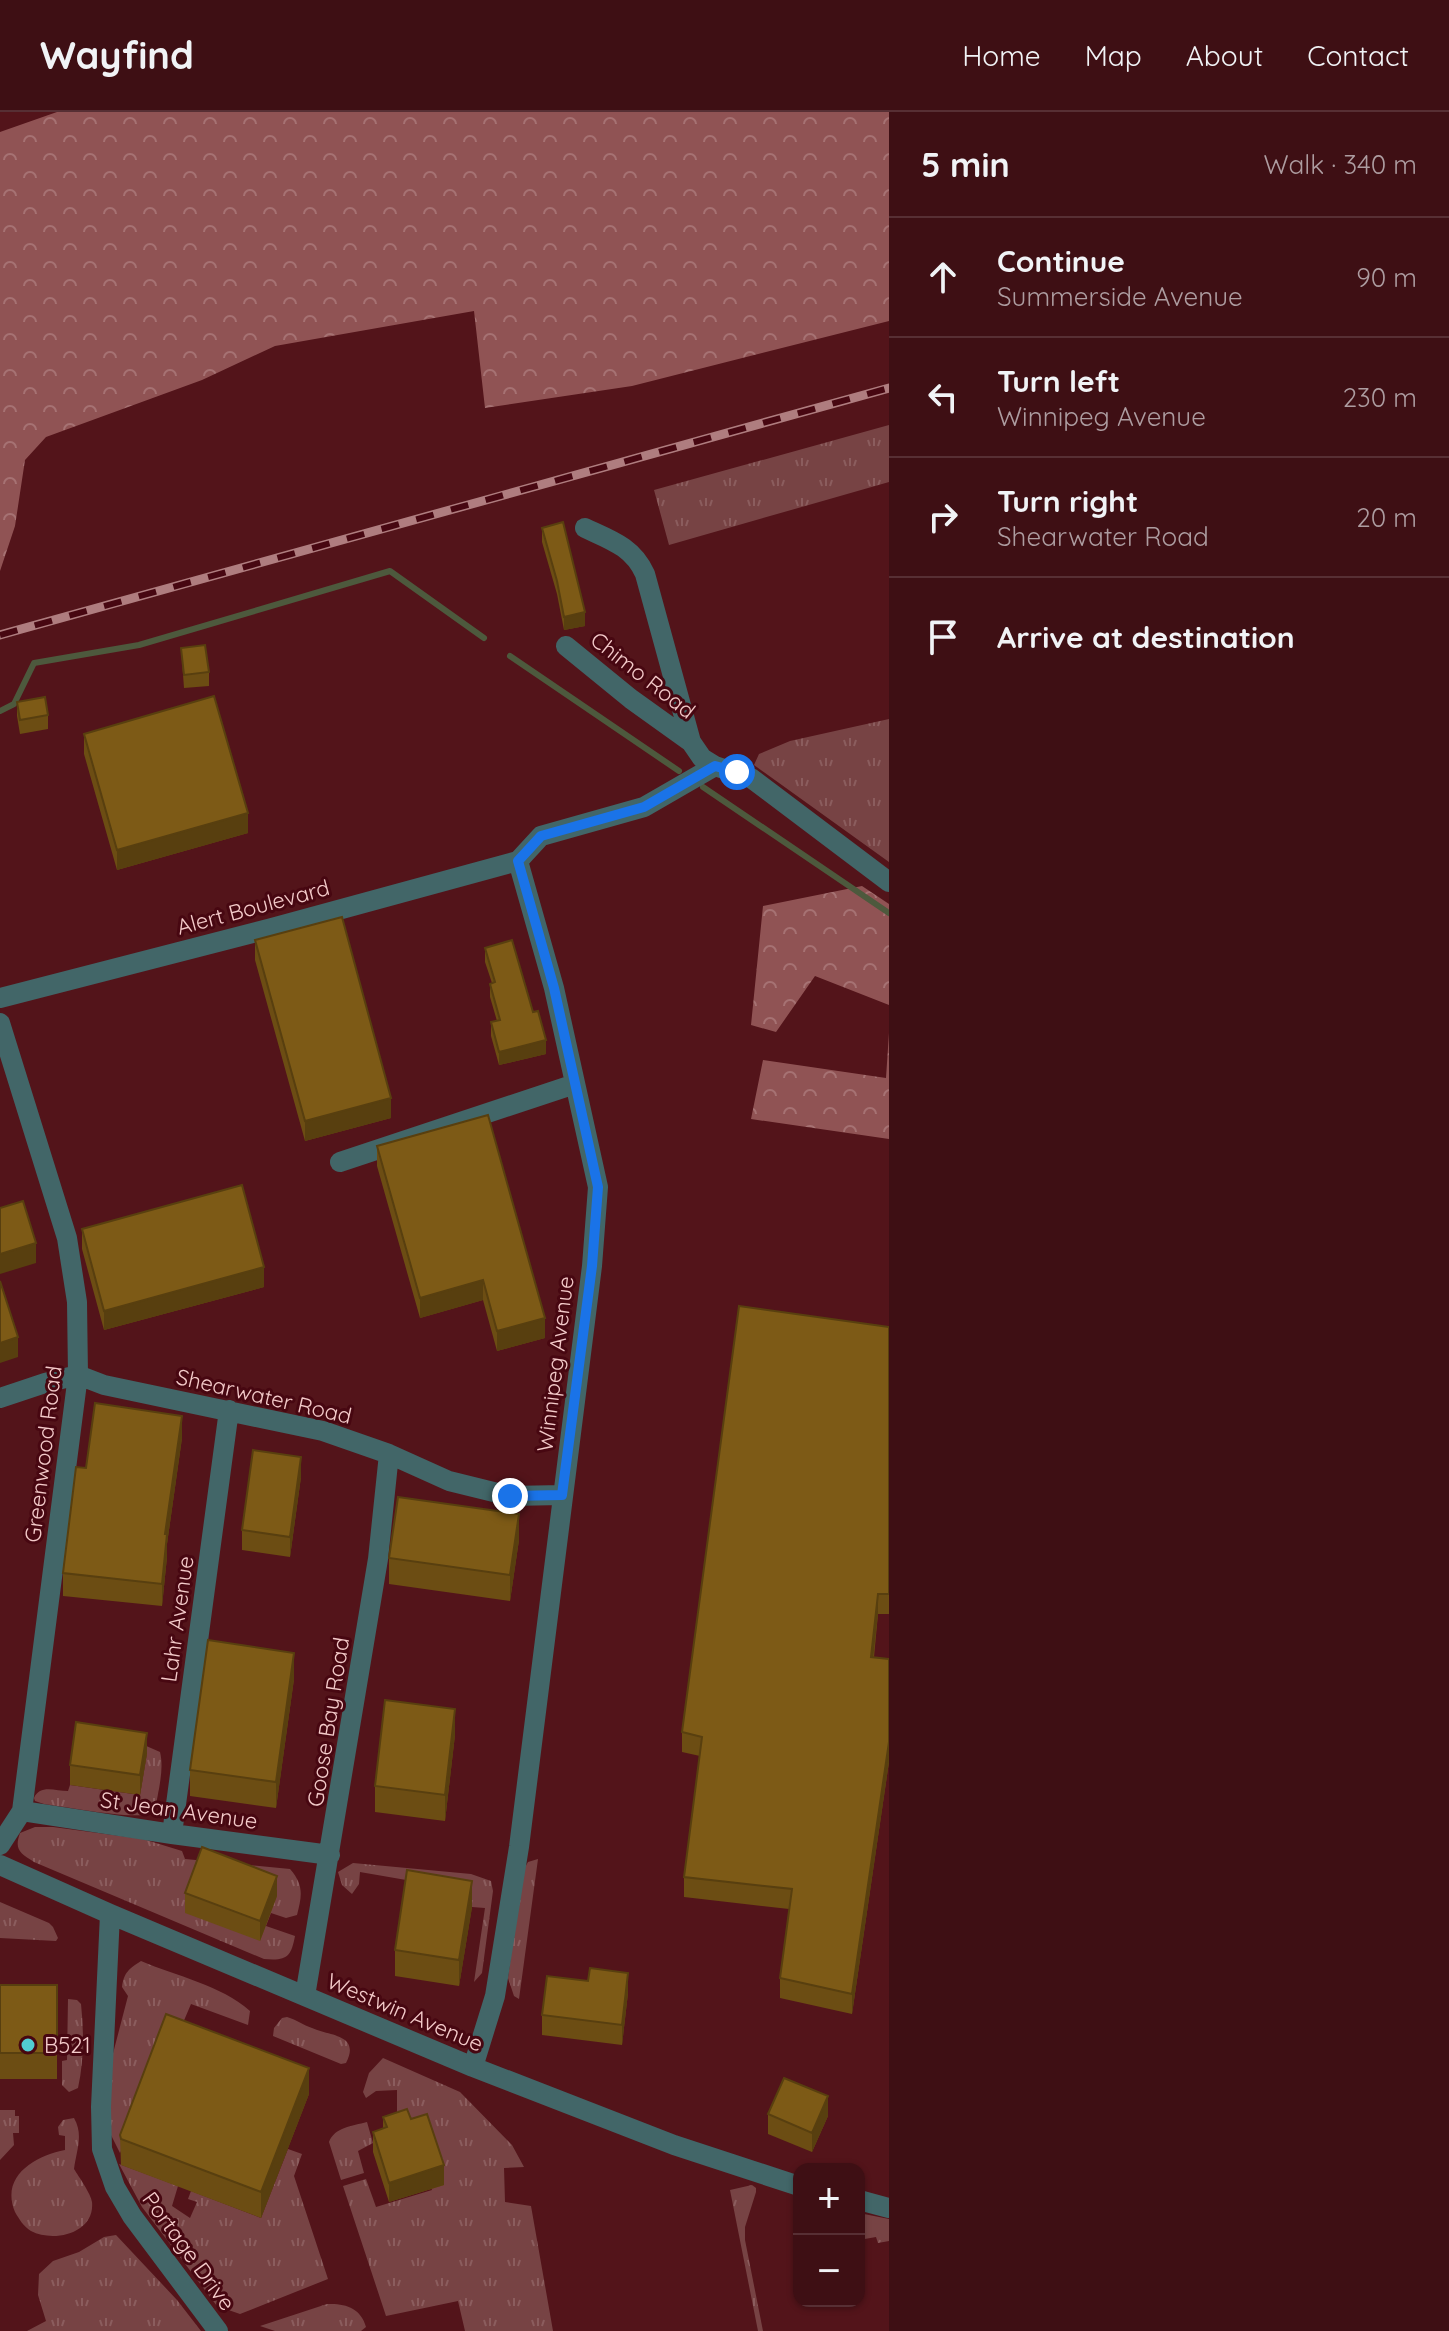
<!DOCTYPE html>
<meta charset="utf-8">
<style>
:root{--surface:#3e0f14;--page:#45181d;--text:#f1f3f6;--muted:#ad9ca0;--line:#572f34}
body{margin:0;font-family:Quicksand,sans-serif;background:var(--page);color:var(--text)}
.controls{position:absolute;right:24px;bottom:24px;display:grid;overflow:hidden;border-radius:16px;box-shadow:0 2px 6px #0004}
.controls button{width:72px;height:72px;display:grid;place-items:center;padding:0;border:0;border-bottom:2px solid var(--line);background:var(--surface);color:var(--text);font:40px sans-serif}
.stop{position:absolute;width:24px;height:24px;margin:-18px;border:6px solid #1a73e8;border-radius:50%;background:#fff}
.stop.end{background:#1a73e8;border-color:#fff;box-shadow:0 2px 8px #0008}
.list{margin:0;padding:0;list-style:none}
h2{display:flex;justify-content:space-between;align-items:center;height:104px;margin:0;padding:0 32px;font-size:34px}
h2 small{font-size:26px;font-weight:400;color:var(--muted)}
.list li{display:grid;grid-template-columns:52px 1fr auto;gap:24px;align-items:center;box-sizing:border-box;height:120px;padding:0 32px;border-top:2px solid var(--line)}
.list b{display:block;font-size:30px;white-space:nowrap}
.list p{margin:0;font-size:26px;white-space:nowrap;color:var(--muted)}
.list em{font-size:26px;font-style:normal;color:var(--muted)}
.icon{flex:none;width:44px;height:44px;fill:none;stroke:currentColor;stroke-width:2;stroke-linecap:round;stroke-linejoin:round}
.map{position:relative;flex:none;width:889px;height:2219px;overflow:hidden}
header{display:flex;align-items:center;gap:48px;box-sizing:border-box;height:112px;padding:0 40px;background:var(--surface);border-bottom:2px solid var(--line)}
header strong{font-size:38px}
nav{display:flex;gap:44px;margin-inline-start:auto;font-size:28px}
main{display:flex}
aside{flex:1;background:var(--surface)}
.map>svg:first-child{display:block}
</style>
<header>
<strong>Wayfind</strong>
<nav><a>Home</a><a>Map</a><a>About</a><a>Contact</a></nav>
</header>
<main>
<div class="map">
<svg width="889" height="2219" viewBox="0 0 889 2219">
<defs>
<pattern id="grass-tufts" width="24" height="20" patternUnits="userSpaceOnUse" patternTransform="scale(2)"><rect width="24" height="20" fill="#774344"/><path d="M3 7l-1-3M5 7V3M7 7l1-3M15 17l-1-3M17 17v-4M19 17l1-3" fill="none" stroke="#8b5d5e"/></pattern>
<pattern id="forest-crowns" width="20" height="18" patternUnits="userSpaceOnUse" patternTransform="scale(2)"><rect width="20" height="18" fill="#905354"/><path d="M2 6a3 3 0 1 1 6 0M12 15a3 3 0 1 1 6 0" fill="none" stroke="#a67273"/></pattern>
</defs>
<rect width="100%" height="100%" fill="#53141a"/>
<path fill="url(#grass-tufts)" d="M889,313V370L669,433L654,378Z
M889,607V750L754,653L759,642L790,629Z
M144,1633L160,1640C163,1653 161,1664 159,1677C157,1685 157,1696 150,1701C138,1709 62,1694 44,1692L35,1689L34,1686C40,1672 55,1679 68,1679L70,1673L140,1683L147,1641Z
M35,1715H53L143,1727L182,1739L185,1747L290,1757C304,1773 302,1784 297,1803L286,1806L271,1801L266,1814L295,1824C291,1845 287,1849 264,1847L34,1750C20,1741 14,1738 20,1721Z
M538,1747L519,1887L514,1884L508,1866L522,1761L528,1750Z
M353,1751L471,1762L491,1769L493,1779L482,1861L474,1870L485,1796L472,1795L412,1769L360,1760L359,1772L352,1782L342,1773L338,1760Z
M0,1790L49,1811L53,1815L58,1826L56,1829L0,1826Z
M141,1849C176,1864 221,1873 250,1899L248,1913L191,1892L174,1932L120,2041L110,2021V1953L128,1884L122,1875C124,1860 129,1857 141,1849Z
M68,1887L77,1888L81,1892C84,1920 84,1949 78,1976L69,1980L62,1973V1949L67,1948Z
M287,1905C297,1908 303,1913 312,1916C329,1924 361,1922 346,1951L341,1952L273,1924L274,1916L282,1906Z
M383,1946L460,1980L512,2033L524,2055L504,2056L505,2090L531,2094L553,2219H465L458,2189L386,2204L343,2074L366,2067L376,2095L432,2078L413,2020L397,2011V1978L376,1979L366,1986L363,1980L369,1961Z
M0,1998H15V2004H19V2021H13L14,2033L0,2048Z
M74,2006C84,2023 76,2040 74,2057C79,2065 91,2082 92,2090C95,2121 54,2131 31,2119C24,2115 19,2107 15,2100C0,2064 35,2044 65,2038V2024L59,2023L58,2015L63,2008Z
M367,2010L373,2031L358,2039L364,2061L341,2068L329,2030C335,2015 352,2014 367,2010Z
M288,2037L302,2042L294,2064L328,2167L240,2202L217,2194L142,2095L119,2052L178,2074L172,2094L190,2106L197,2090L188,2087L191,2079L261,2106Z
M752,2073L756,2076V2080L745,2115V2128L763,2219H758L730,2078Z
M859,2101L889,2107V2129L878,2131L876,2125L859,2128Z
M116,2123L177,2188L201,2219H27L46,2209L38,2183L39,2162L53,2149L79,2140L104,2125Z
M327,2192C345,2191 361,2196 366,2215L361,2219H275L260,2214Z"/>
<path fill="url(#forest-crowns)" d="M57,0H889V209L632,274L485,296L474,199L275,234L202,268L46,325L25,348L15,414L0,459V20Z
M862,774L889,792V893L815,864L776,920L751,913L763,794Z
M889,921V1027L751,1007L763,948L886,966Z"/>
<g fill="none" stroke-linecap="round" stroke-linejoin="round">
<path stroke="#4d593d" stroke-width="6" d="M510,544L679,659
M0,599L14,592L34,551L139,533L390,459L484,526
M703,675L889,801"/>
<path stroke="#426668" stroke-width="20" d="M585,416C611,428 633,435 645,462L691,630L702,646L715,654L751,666L889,770
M566,534L631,587L691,630
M518,749L541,724L644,695L715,654
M0,886L272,816L518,749
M0,911L67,1126L77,1190L78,1263L22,1699L0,1733
M340,1050L575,972
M0,1286L45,1271L78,1263L104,1273L323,1319L389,1342L449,1369L510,1384L562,1383
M22,1699L172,1722L330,1743
M172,1722L229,1298
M0,1753L110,1802L473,1955L674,2033L799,2074
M110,1802L101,1995L102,2037L115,2075L132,2104L218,2219
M305,1884L378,1447L389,1342
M473,1955L495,1884L519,1735L592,1154L598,1075L554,876L518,749
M859,2088L889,2096"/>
<defs>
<path id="rail" d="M0,523L889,276"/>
</defs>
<use href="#rail" stroke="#af7d7f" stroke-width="9"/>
<use href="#rail" stroke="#470711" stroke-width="6" stroke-dasharray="18" stroke-linecap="butt"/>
</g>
<path fill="#6c4d13" d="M542,416L585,514L564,518L557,482L542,430Z
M181,536L209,560V574L184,576Z
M17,590L48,603V617L20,622L17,604Z
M84,622L248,721L117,758L84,642Z
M255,828L391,1006L305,1029L255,848Z
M485,836L546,942L499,953L491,924V910L497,909L490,885V872L492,871L485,850Z
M377,1034L545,1226L497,1239L483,1188L420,1206L377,1054Z
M82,1117L264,1175L104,1218L82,1137Z
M889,1215V1502H878L874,1545L889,1547V1650L852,1902L780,1886V1866L789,1797L684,1785V1765L700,1644L682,1640V1620Z
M182,1326L167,1432V1445L162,1494L63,1484V1461L86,1356Z
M301,1365L290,1445L242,1438V1418Z
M519,1428L510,1489L389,1472V1446Z
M294,1567L276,1696L190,1684V1658Z
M455,1623L445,1709L375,1700V1674Z
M147,1641L140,1683L70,1673V1653Z
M185,1781L277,1784L260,1829L185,1801Z
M472,1795L459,1874L395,1864V1838Z
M0,1873H57V1967H0Z
M628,1881L622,1933L542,1923V1903Z
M309,1982L261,2106L121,2053L120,2023Z
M768,2002L828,2004L812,2040L768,2022Z
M383,2005L411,2007L444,2073L389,2090L373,2040V2020L383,2016Z"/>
<path fill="#583f0f" d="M585,500V514L564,518V505Z
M248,701V721L117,758V738Z
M546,928V942L499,953V940Z
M391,986V1006L305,1029V1009Z
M36,1131V1151L0,1162V1142Z
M264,1155V1175L104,1218V1199Z
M483,1168V1188L420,1206V1186Z
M545,1206V1226L497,1239V1219Z
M18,1225V1245L0,1251V1231Z
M182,1304V1326L167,1432V1445L162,1494V1472L165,1422Z
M301,1345V1365L290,1445V1425Z
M519,1402V1428L510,1489V1463Z
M878,1482V1502L871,1565V1545Z
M294,1541V1567L276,1696V1670Z
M455,1597V1623L445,1709V1683Z
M147,1621V1641L140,1683V1663Z
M889,1630V1650L852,1902V1882Z
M277,1764V1784L260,1829V1809Z
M472,1769V1795L459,1874V1848Z
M628,1861V1881L622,1933V1913Z
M309,1956V1982L261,2106V2080Z
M828,1984V2004L812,2040V2021Z
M444,2053V2073L389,2090V2071Z"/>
<path fill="#7d5a16" stroke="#583f0f" stroke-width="2" d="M563,410L585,500L564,505L557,469L542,416Z
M205,533L209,560L184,563L181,536Z
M214,584L248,701L117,738L84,622Z
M45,585L48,603L20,608L17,590Z
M342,805L391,986L305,1009L255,828Z
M512,828L533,900L538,899L546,928L499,940L491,910L500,908L490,872L495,870L485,836Z
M488,1003L545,1206L497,1219L483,1168L420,1186L377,1034Z
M242,1073L264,1155L104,1199L82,1117Z
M23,1089L36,1131L0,1142V1096Z
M0,1169L18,1225L0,1231Z
M739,1194L889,1215V1482H878L871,1545L889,1547V1630L852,1882L780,1866L792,1777L684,1765L702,1625L682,1620Z
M95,1291L182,1304L165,1422H167L162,1472L63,1461L76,1355L86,1356Z
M253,1338L301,1345L290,1425L242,1418Z
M398,1385L519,1402L510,1463L389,1446Z
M208,1528L294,1541L276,1670L190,1658Z
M385,1588L455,1597L445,1683L375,1674Z
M76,1610L147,1621L140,1663L70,1653Z
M202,1735L277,1764L260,1809L185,1781Z
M407,1758L472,1769L459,1848L395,1838Z
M590,1856L628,1861L622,1913L542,1903L547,1864L588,1869Z
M0,1873H57V1941H0Z
M166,1902L309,1956L261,2080L121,2027L120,2023Z
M784,1966L828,1984L812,2021L768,2002Z
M407,1997L411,2007L427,2002L444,2053L389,2071L373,2020L387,2015L383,2005Z"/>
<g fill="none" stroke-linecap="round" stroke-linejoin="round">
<path stroke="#1a73e8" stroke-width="10" d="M510,1384L562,1383L592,1154L598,1075L554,876L518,749L541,724L644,695L715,654L737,660"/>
</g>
<circle fill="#51ccd2" stroke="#470711" stroke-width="3" cx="28" cy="1933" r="8"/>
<g text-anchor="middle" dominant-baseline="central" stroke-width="6" stroke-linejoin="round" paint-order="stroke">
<g font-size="22" fill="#f4cbca" stroke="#470711">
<text transform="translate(643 563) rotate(38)">Chimo Road</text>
<text transform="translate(253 795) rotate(-15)">Alert Boulevard</text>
<text transform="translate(555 1252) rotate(-83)">Winnipeg Avenue</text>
<text transform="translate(264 1284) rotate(13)">Shearwater Road</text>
<text transform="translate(43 1342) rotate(-83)">Greenwood Road</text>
<text transform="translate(177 1507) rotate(-82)">Lahr Avenue</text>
<text transform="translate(328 1610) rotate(-81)">Goose Bay Road</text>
<text transform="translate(179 1698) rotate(8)">St Jean Avenue</text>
<text transform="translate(405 1900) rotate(23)">Westwin Avenue</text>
<text transform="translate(189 2139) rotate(54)">Portage Drive</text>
</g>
<g font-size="22" fill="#f4cbca" stroke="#470711" text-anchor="start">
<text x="44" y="1933">B521</text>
</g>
</g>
</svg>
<div class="controls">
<button>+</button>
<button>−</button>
</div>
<div class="stop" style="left:737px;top:660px"></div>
<div class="stop end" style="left:510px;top:1384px"></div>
</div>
<aside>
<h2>5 min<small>Walk · 340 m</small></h2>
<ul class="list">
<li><svg class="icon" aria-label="ahead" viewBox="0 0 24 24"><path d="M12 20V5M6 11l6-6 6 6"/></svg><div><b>Continue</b><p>Summerside Avenue</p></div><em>90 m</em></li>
<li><svg class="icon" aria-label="left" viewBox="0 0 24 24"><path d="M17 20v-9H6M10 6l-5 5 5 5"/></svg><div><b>Turn left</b><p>Winnipeg Avenue</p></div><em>230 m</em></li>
<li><svg class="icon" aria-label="right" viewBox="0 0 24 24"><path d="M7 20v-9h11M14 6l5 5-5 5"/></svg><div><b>Turn right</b><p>Shearwater Road</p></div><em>20 m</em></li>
<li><svg class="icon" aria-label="arrive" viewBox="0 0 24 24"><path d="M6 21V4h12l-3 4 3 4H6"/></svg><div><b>Arrive at destination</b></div></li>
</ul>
</aside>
</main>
